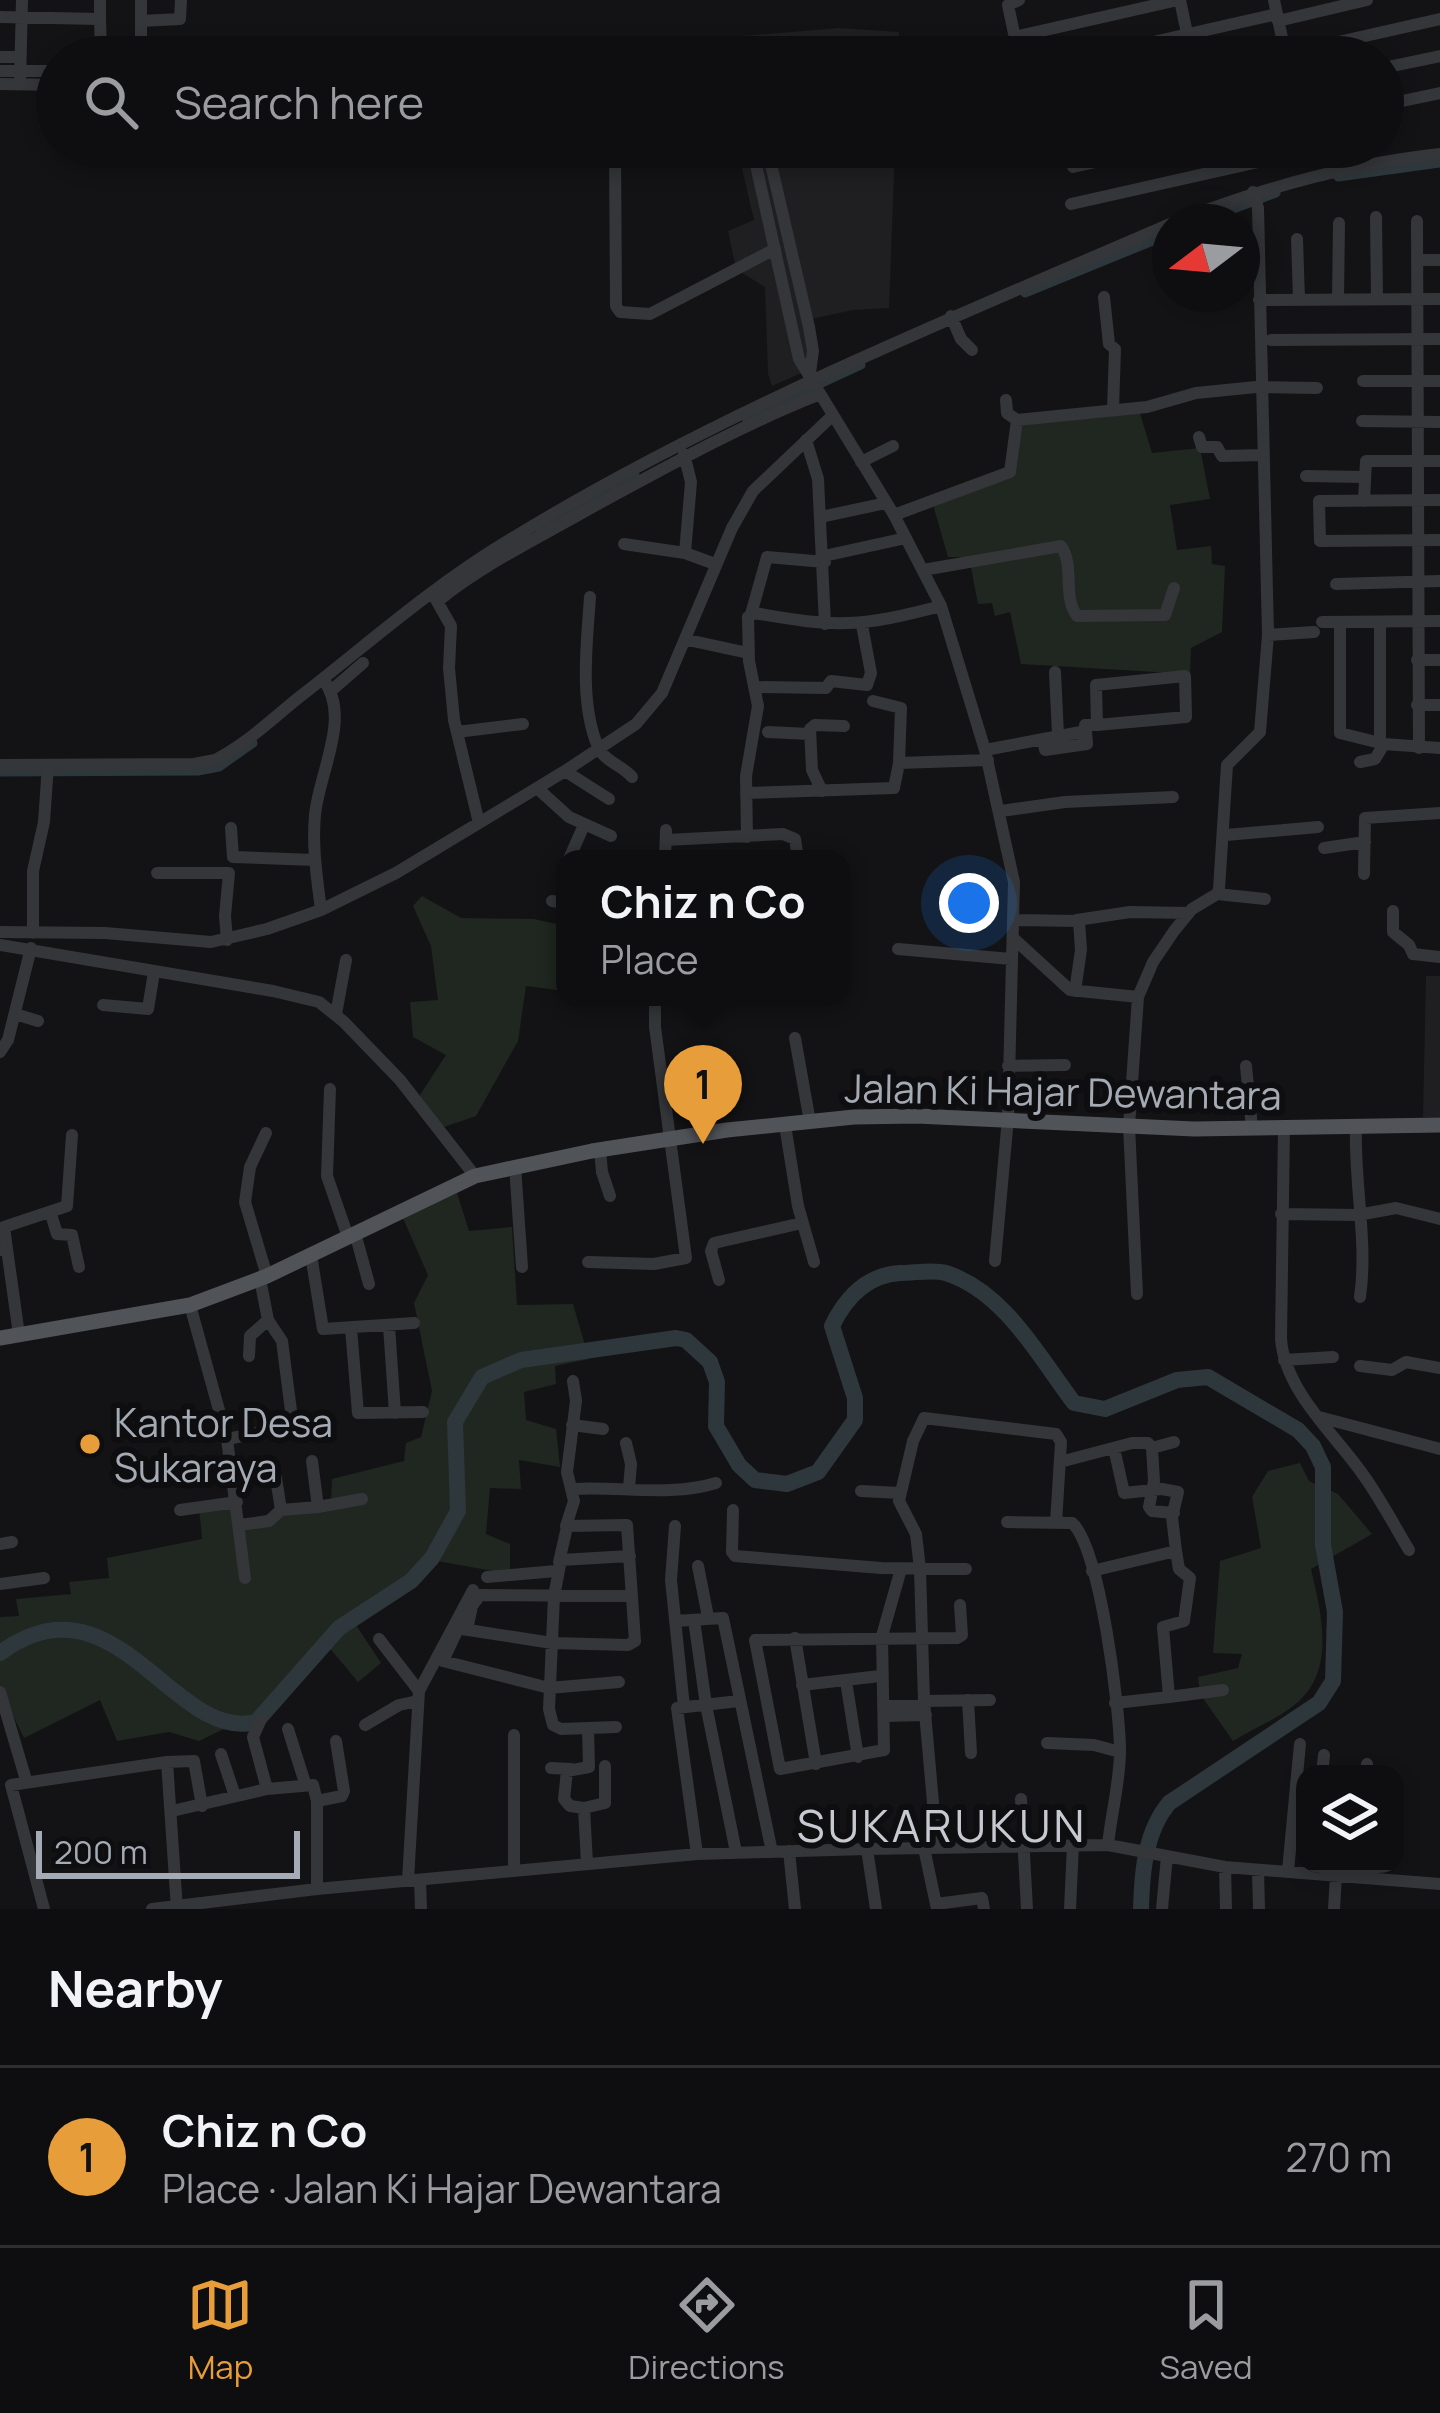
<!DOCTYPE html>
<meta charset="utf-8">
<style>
:root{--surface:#0e0e10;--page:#1c1c1e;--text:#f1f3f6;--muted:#9b9c9f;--line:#2e2e30;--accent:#e79d39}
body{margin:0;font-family:Manrope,sans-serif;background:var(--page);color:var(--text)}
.controls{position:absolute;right:36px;bottom:36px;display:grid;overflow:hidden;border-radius:24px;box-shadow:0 6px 18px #0003}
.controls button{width:108px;height:108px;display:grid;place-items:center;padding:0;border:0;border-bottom:3px solid var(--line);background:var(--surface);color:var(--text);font:60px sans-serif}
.compass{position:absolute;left:1152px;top:204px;width:108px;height:108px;border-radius:50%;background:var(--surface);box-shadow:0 6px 18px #0003;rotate:254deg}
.scale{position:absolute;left:36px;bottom:30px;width:264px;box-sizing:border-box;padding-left:12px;border:6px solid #a5abb4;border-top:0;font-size:33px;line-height:42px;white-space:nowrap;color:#a5abb4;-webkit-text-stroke:9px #0e0e10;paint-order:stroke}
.you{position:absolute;left:969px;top:903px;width:42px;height:42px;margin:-30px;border:9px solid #fff;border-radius:50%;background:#1a73e8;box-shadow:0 0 0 18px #1a73e833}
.badge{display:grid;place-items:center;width:78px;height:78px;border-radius:50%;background:var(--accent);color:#111;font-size:39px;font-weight:700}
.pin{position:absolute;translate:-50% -99px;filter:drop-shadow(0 3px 6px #0008)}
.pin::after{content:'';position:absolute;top:63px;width:42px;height:36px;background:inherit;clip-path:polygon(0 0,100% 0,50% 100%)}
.popup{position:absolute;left:556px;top:850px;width:294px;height:156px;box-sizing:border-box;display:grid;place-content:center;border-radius:24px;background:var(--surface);filter:drop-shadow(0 3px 9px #0005);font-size:39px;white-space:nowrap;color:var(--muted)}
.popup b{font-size:45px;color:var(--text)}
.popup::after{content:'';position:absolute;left:50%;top:100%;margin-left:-24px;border:24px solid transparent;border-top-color:var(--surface)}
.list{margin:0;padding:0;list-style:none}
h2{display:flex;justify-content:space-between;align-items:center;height:156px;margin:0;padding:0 48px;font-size:51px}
h2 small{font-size:39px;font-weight:400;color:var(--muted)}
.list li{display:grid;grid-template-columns:78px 1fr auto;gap:36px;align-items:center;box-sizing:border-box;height:180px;padding:0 48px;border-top:3px solid var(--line)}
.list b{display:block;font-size:45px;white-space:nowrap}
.list p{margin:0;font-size:39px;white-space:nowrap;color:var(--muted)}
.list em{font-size:39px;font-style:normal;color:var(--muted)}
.icon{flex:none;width:66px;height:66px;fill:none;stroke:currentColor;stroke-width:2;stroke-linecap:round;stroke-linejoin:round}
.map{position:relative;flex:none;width:1440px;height:1909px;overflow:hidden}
.search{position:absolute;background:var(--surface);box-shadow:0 6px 18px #0003;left:36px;right:36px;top:36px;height:132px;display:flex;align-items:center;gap:30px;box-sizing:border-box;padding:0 42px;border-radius:66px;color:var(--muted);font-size:45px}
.sheet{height:336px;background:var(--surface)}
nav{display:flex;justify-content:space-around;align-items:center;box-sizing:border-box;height:168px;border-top:3px solid var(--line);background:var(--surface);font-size:33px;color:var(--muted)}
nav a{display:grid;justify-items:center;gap:6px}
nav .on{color:var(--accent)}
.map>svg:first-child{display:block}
</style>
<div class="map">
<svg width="1440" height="1909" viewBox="0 0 1440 1909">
<rect width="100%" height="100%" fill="#131315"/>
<path fill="#1f1f21" d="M839,28L899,32L898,57H710L709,39Z
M737,147H895L889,308L853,310L811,319L817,366L772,386L768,374L765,287L736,269L728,231L754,220Z
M1426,976H1440V1117H1423Z"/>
<path fill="#1f2720" d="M1139,410L1152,453L1200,448L1210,499L1170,505L1177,550L1211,546L1212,564L1225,566L1222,632L1191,648L1190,674L1021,664L1010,612L995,616L992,603L978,604L969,557H948L932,501L1009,479L1010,425Z
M422,896L461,918L534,919L565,926V991L526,986L518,1041L476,1116L441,1128L416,1101L446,1055L413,1037L410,1002L438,1000L431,946L413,906Z
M457,1193L469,1231L512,1227L517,1305L573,1304L589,1359L555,1366L556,1384L524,1392L526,1420L556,1429L560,1467L519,1460L521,1489L490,1488L486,1534L510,1544V1574L437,1561L379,1605L350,1616L381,1663L358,1682L323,1640L275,1704L199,1741L169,1732L117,1741L100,1700L24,1738L4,1697L0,1698V1617L19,1616L16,1599L71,1594L69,1582L109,1578L107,1558L202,1539L199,1507L234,1503L237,1521L331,1502L332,1479L404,1461L406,1443L421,1437L432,1391L414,1303L428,1275L402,1216Z
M1300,1463L1309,1481L1338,1494L1372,1534L1311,1569C1321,1613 1336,1668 1298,1702C1280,1718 1254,1728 1233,1741L1200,1694L1198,1677L1238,1668L1242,1654L1213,1653L1220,1561L1261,1548L1252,1497L1268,1471Z"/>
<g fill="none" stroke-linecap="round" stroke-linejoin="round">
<path stroke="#2d373c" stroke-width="9" d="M1338,177L1440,163
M1199,222L1276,193
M1025,293L1170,234
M746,418L861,365
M540,529L635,475
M0,772L198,771L219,767L253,743"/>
<path stroke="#2d373c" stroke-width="16" d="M0,1653C115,1568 173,1743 256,1722L339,1628L411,1581L432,1558L458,1511L455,1422L482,1377L521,1360L676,1338L686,1340L710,1362L717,1382L716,1426L739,1465L755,1480L787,1484L818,1472L855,1420V1398L832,1326C846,1297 867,1275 900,1273C915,1273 933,1269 946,1273C1005,1292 1039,1357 1074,1403L1105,1409L1177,1380L1208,1377L1298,1430L1313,1446L1323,1467V1545L1335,1612L1333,1681L1319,1703L1169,1803C1145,1832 1142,1872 1141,1909"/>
<path stroke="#343639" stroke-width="12" d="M1019,0L1008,5L1019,57
M1180,0L1192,57
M1274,0L1286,57
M0,17L100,19V0
M100,19L101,52
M141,21L180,19L181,0
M1278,21L1367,0
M1015,37L1178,0
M1285,54L1440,19
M0,57H20
M141,57V0
M1087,57L1277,14
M1243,57L1284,48
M1383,68L1440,56
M0,71H57
M0,84L57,85
M20,84L22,0
M1383,105L1440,93
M615,147L616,306L620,312L650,314L775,249
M752,147L799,359L894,515L941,606L985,750L1014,882L1008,1118L995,1261
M767,147L809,327L813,351L810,373
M1211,147L1216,171
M1073,167L1164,147
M1071,204L1302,152L1305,147
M1376,217L1377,299
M1417,221L1419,748
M1175,222C1262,188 1347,164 1440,154
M1297,239L1299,299
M1417,260H1440
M1104,297L1109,344L1115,349L1113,410
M1338,298L1339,223
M1259,300L1440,299
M951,316L961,339L972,350
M1271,340L1440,339
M1363,381H1440
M1017,420L1147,407L1196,393L1256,387L1317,388
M1362,421L1440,422
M1199,437L1202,447H1217L1222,456L1263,455
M806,440L818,479L825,624
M684,454L691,482L685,553
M861,462L893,446
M1306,476L1364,477
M1440,500L1319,501L1320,541L1440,540
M1364,501L1366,461H1440
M894,515L1010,472L1017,420L1007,413L1006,400
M821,517L886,503
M624,544L685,553L715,564
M824,556L906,538
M923,570L1061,546C1075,566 1062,596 1077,616L1165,615L1174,588
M1336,584L1440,581
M434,596L451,626L449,668L454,720L479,823
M590,597C587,643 579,702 598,747C604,761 623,766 632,777
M438,601C482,565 538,538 587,510C663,469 737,427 818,395
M751,614L767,557L825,562
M1322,622L1440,621
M1340,622V733L1384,744L1440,748
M1380,622V743
M1268,635L1314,632
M688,640L748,653
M1417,660H1440
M1055,672L1058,735
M755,687L826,688L831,681L867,685L871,673L862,625
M332,690L363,663
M1417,705H1440
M457,732L523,724
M768,732L809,734
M1043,739L1045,750L1087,744L1086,731
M985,750L1086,731L1085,725H1097L1186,717L1185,676L1096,685L1097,725
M1360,762L1375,759L1384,744
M899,763L988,760
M0,765L194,764L215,760C247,744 274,717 302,695C370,642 432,587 506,542C716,413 944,322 1170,224
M565,771L609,799
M537,788L569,817L611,836
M822,791L812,770L810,729L815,725L844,726
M746,793L894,788L899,763L901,708L873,701
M1001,811L1065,802L1173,797
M231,828L233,857L314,860
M1226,835L1318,827
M747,837L746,776L758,706L749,661L748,617L755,613C836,628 861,627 941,606
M666,840L783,834L795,839L798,859
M1324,848L1365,842
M569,859L584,825
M665,859L666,830
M157,873H229L225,916L227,940
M1364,874L1365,818L1440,813
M1217,894L1265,899
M552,901L565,903
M321,910C317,878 312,847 315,815C319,772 352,717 323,679
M1393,911V932L1409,945L1413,954L1440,957
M1013,920L1079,921L1081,950L1075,991
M1077,920L1130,912L1188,913
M0,932L105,933L211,942L267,929L321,910L396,873L565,771L636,724L662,693L732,528L753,491L831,417
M33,933V871L44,822L48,765
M1013,938L1070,990L1138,997
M0,945L273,991L319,1002L344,1022L400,1080L475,1176
M898,949L1011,959
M103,1005L148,1009L154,972
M15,1014L38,1021
M336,1014L346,960
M795,1038L810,1122
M0,1052L8,1040L31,948
M1008,1066L1065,1065
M1246,1066L1252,1128
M330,1089L327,1176L348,1237
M785,1125L798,1206L814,1262
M1356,1127C1354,1183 1368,1242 1360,1297
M1284,1128L1281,1339C1285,1392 1336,1435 1364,1476C1381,1500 1394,1525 1409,1550
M266,1133L250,1167L245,1202L267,1276
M600,1149L602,1172L610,1196
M515,1166L522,1267
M51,1214L57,1234L72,1235L79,1267
M1281,1214L1358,1215L1396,1208L1440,1219
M355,1233L369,1284
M7,1249L4,1227L67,1206L72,1135
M0,1250L7,1249L19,1335
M311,1255L323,1329L414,1323
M588,1262L654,1264L686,1258L655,1027V997
M719,1280L711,1251L714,1243L802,1223
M1137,1294L1129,1126L1138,997L1153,962L1174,931L1192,909L1217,894L1219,889L1227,765L1260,732L1268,635L1258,208L1253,192
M190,1305L227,1439L245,1578
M389,1326L395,1413
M351,1328L358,1413L423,1412
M249,1356L250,1336L268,1320
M1284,1360L1333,1357
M1360,1366L1392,1370L1406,1362L1440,1368
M573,1381L576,1401L567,1472L574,1501L566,1526L627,1525L635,1641L628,1645L552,1643L462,1629L457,1631L443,1661L549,1688L619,1682
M1319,1417L1440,1449
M572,1425L603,1429
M227,1439L293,1426L282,1341L268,1320L260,1279
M626,1443L631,1464L629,1488
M1114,1448L1124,1493L1162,1489L1178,1492L1172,1517L1176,1551
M1152,1448L1154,1481L1149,1507L1152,1511L1174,1513
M1060,1462L1132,1443H1148L1152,1448L1174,1442
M276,1478L281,1510
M573,1489C620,1486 670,1497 716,1483
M861,1491L900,1493
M318,1507L362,1499
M180,1510L237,1502
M733,1510L732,1552L735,1556L881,1568L966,1569
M1007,1522L1072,1523C1100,1546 1120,1711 1120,1751C1120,1782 1111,1814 1108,1845
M240,1525L269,1521L281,1510L318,1507L312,1461
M675,1526L671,1580L684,1707
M0,1544L12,1542
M559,1562L567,1527
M698,1566L708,1617
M901,1569L882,1636L884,1750L780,1769L755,1640L957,1638L962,1635L960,1605
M1092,1571L1176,1551L1179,1569L1190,1578L1184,1621L1163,1627L1169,1697L1115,1703
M487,1577L556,1571
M0,1584L44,1578
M694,1620L706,1705L736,1852
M675,1621L723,1618L772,1852
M467,1630L472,1606L480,1595L632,1596
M795,1638L816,1764
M379,1639L419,1691
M846,1681L858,1757
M802,1685L880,1676
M0,1692L26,1780
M1169,1697L1223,1690
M968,1700L971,1753
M924,1701L990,1700
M883,1706H925
M884,1716L926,1715
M261,1719L253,1737L267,1789
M365,1725L399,1705L418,1701
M616,1727L561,1729L553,1725L549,1709L554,1596L561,1560L630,1556
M288,1729L305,1783
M514,1735V1870
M1047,1743L1094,1745L1120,1752
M221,1754L235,1796
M167,1762L194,1761L202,1806
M551,1768L571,1769
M1322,1774L1324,1755
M1365,1774L1367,1764
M1021,1799L1027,1909
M317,1801L342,1796L344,1791L336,1741
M584,1808L605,1803V1766
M172,1811L267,1789L313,1785L317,1801V1889
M924,1848L937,1909
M937,1848L924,1701L920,1569L916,1534L899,1501L913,1441L924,1418L1056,1434L1061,1442L1056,1523
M867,1849L876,1909
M789,1851L795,1909
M697,1854L677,1708L739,1701
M587,1863L584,1808L570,1806L564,1799L567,1771L589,1767L588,1729
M1225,1867L1226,1909
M1258,1870L1259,1909
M1288,1871L1300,1744
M408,1880L419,1691L473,1590
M420,1880L421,1909
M936,1904L982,1898L984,1909
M44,1909L11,1785L167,1762L177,1909
M152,1909L317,1889L697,1854L867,1849L1108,1845L1225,1867L1440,1884
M1070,1909L1073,1845
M1162,1909L1167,1856
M1334,1909L1336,1875"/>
<path stroke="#505358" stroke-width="15" d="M0,1338L190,1305L267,1276L475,1176L592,1151L727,1130L854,1117L917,1116L1194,1129L1440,1125"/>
</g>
<circle fill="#e79d39" stroke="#0e0e10" stroke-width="4.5" cx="90" cy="1444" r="12"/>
<g text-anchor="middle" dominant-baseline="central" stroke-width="12" stroke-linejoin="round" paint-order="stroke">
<g font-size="39" fill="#a5abb4" stroke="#0e0e10">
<text transform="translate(1063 1091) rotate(1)">Jalan Ki Hajar Dewantara</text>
</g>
<g font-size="39" fill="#a5abb4" stroke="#0e0e10" text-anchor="start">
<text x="114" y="1422">Kantor Desa<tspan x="114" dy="45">Sukaraya</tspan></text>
</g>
<g font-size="45" letter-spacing="3" fill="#c6cad0" stroke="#0e0e10">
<text x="942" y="1825">SUKARUKUN</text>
</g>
</g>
</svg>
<div class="controls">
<button><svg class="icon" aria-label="layers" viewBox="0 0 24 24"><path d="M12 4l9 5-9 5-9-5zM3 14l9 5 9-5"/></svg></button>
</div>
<svg class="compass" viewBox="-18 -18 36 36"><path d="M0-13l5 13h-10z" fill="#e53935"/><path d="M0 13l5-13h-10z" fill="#9b9c9f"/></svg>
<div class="scale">200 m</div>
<div class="you"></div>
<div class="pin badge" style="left:703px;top:1144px">1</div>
<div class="popup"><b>Chiz n Co</b>Place</div>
<div class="search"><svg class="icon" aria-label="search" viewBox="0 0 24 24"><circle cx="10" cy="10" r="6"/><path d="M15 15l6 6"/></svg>Search here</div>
</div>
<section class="sheet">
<h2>Nearby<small></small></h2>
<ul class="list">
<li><span class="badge">1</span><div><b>Chiz n Co</b><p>Place · Jalan Ki Hajar Dewantara</p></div><em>270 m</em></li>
</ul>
</section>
<nav>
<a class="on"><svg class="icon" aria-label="map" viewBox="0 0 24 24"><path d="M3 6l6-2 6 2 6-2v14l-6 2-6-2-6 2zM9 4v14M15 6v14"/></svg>Map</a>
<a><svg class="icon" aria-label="directions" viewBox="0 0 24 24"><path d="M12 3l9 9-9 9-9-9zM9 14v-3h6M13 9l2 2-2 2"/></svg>Directions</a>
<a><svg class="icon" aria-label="saved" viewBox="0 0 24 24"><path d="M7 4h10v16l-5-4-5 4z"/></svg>Saved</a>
</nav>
